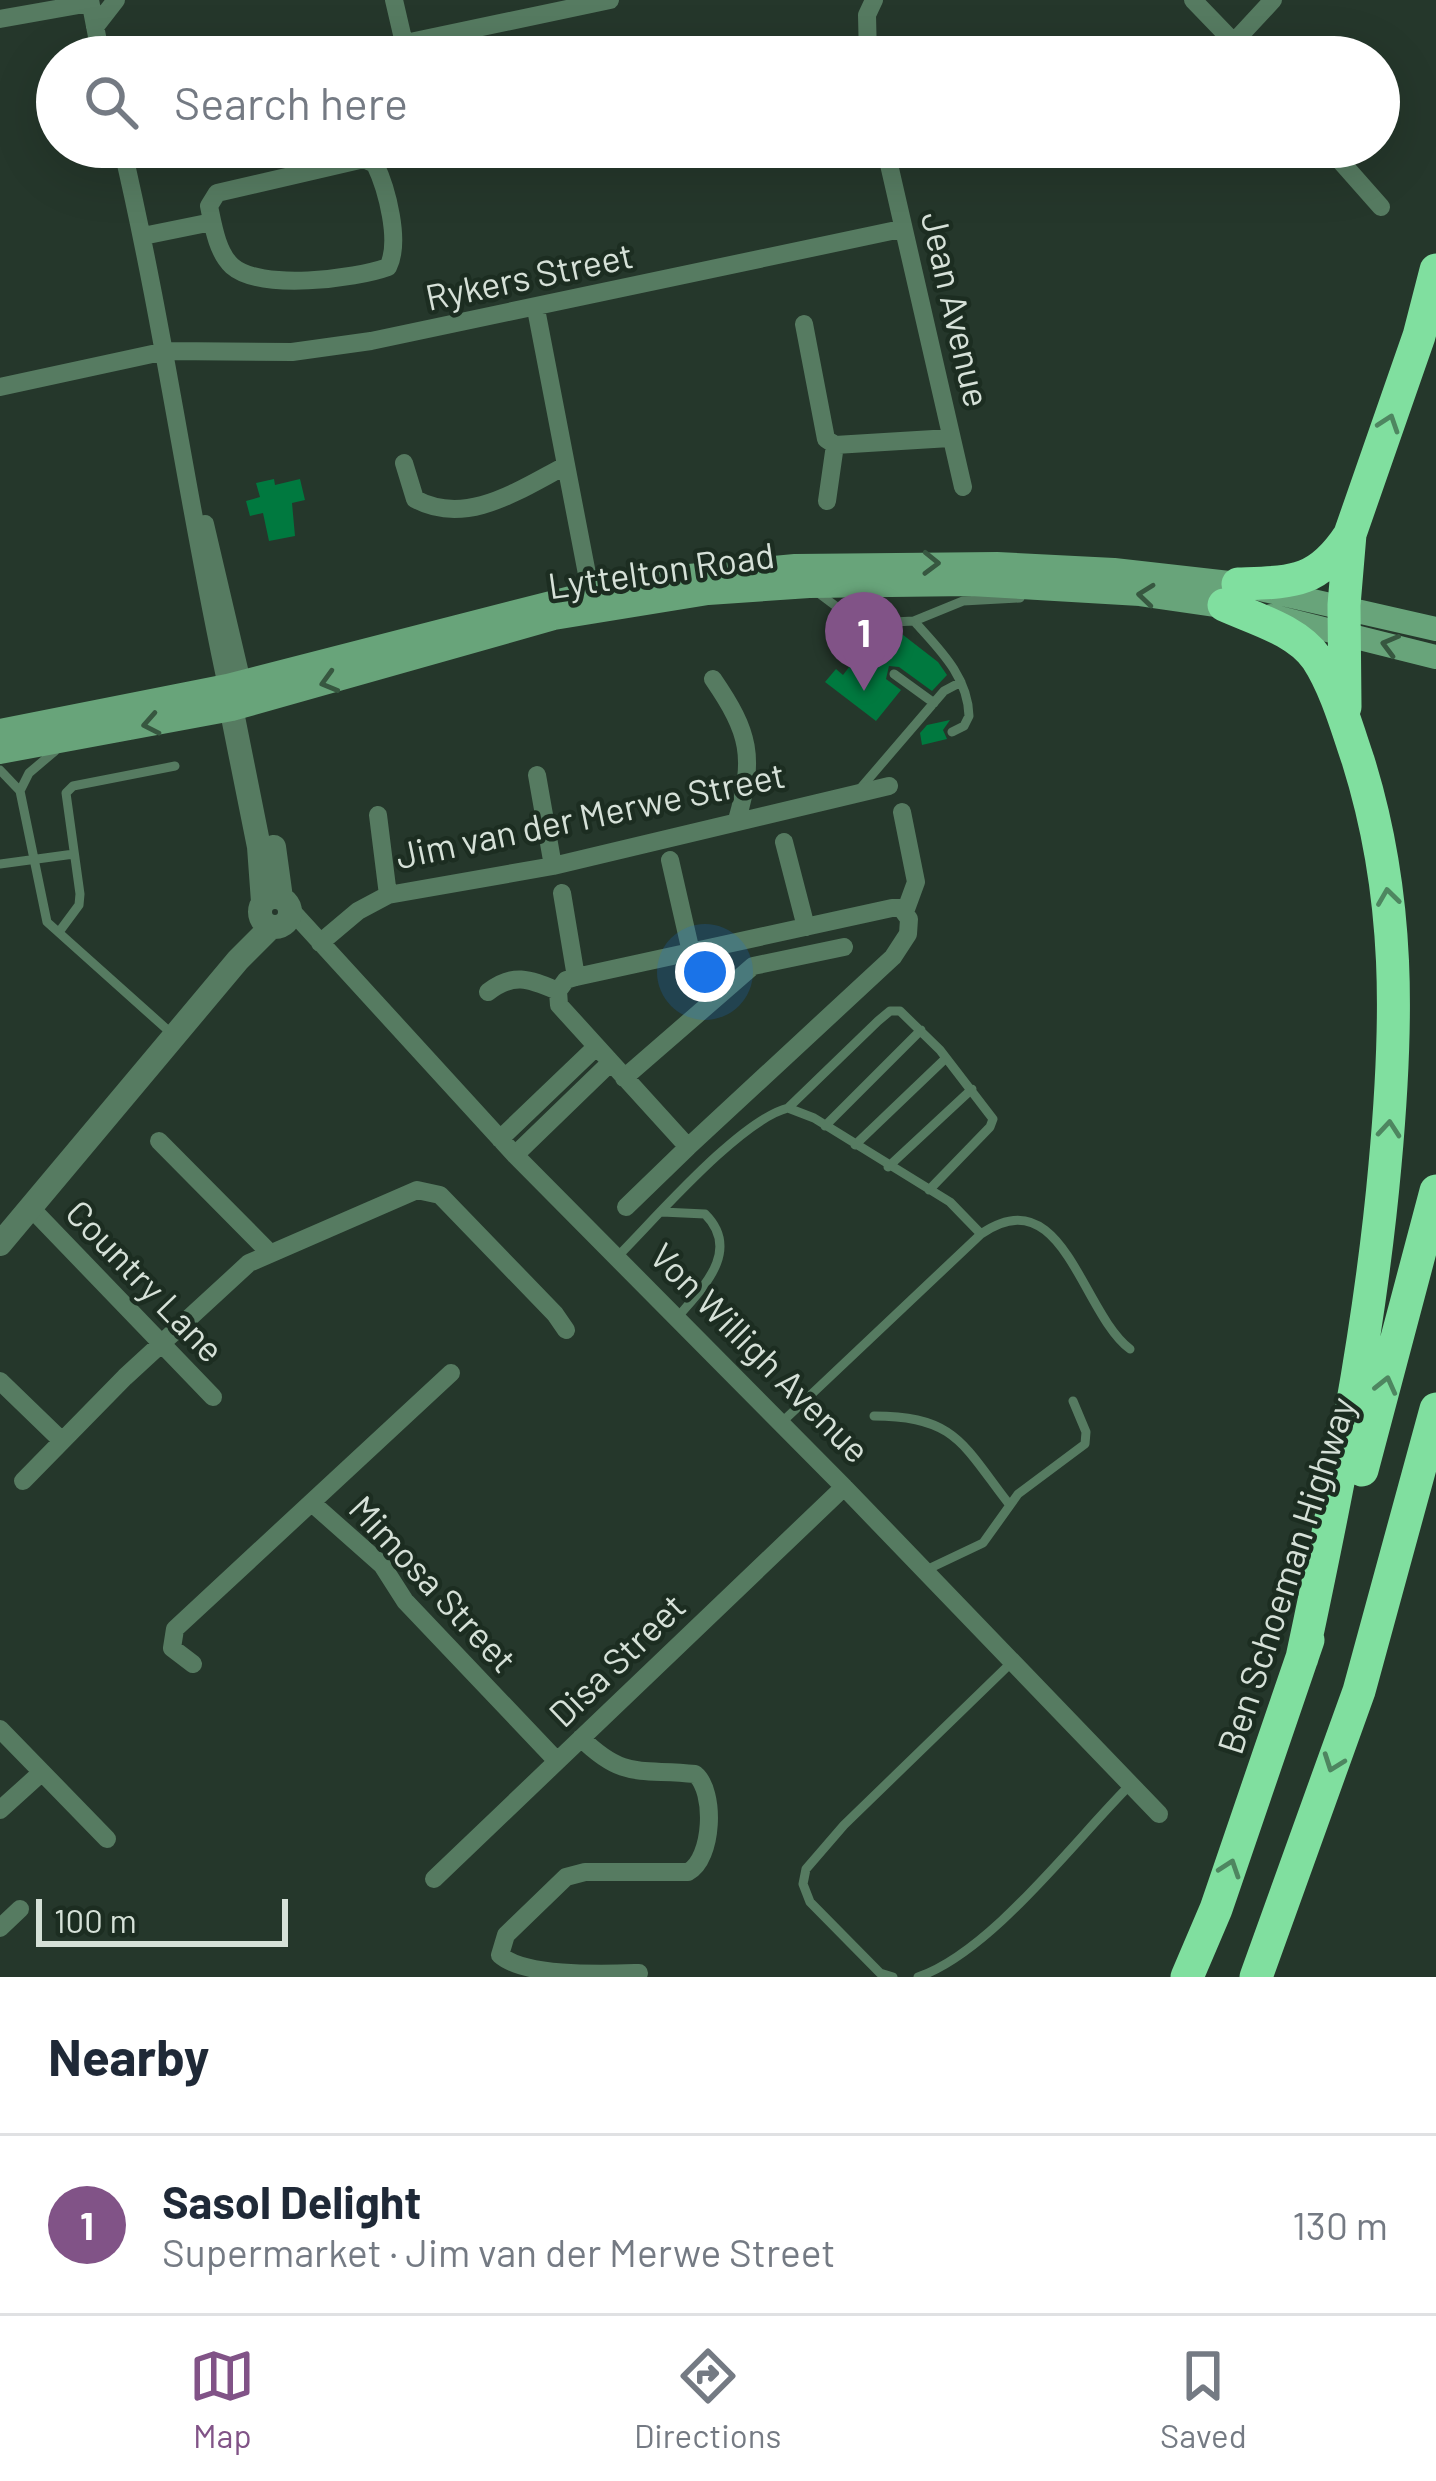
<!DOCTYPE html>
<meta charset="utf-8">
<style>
:root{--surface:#fff;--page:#f2f2f3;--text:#1f2937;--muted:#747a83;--line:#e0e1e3;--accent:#815387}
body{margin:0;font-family:Barlow,sans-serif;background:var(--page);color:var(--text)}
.scale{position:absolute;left:36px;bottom:30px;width:252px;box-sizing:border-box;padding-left:12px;border:6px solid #d6e1d8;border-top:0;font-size:33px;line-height:42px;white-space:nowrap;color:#d6e1d8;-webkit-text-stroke:9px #1c2d21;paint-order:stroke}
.you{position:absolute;left:705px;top:972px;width:42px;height:42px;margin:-30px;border:9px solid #fff;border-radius:50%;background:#1a73e8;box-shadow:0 0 0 18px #1a73e833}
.badge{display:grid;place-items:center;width:78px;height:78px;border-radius:50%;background:var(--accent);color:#fff;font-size:39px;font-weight:700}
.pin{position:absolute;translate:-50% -99px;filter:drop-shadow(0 3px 6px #0008)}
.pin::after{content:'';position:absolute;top:63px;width:42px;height:36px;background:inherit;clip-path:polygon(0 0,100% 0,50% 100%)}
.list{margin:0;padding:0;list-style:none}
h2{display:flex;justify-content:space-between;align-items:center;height:156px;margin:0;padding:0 48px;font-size:51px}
h2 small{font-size:39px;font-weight:400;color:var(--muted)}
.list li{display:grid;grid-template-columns:78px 1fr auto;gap:36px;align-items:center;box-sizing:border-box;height:180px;padding:0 48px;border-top:3px solid var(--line)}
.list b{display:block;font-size:45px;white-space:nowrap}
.list p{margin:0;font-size:39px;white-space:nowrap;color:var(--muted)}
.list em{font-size:39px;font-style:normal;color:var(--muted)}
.icon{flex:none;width:66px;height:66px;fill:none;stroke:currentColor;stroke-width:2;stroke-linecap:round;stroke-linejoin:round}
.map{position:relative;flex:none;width:1436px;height:1977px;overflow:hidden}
.search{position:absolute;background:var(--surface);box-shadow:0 12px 48px #0002;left:36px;right:36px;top:36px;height:132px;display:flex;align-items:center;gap:30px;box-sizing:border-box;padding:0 42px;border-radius:66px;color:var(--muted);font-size:45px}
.sheet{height:336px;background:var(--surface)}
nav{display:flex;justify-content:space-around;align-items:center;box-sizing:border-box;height:168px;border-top:3px solid var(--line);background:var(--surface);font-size:33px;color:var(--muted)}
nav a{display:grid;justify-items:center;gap:6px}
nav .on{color:var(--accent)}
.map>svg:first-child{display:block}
</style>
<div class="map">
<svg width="1436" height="1977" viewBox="0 0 1436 1977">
<rect width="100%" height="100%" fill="#25372b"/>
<path fill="#00793f" d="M274,479L275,485L300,479L305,500L292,503L295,536L269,541L263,513L250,516L246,501L260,497L256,483Z
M898,631L938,662L947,675L932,691L899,667L889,666L886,679L901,690L876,721L825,682L836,669L843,675L853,662L857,665L862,658L866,666H875L880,658L874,642L883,632Z
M950,720L943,730L947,739L922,745L920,733L927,725Z"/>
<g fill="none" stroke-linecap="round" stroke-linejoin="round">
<path stroke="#567b61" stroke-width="9" d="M817,592L849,616L873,623L914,621L963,601L1020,598
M914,621C939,649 968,676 969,716L964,726L952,732
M865,622L864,640L871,658
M894,674L934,703
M0,770L20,791L47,922L171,1033
M859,790L944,691L961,682
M20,791L29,773L55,751
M0,864L74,854
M59,932L79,905L80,894L66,793L73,786L175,766
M788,1108L878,1021L890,1011H900L940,1050L993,1119L990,1127L929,1190
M825,1126L921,1030
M855,1145L946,1058
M888,1167L972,1089
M662,1212L705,1214C742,1251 702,1288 677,1318
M617,1257C655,1219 740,1120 788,1108L814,1118L950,1202L981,1234
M874,1416C956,1416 963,1445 1009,1504
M781,1423L981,1234C1063,1177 1081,1312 1130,1349
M924,1571L983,1543L1018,1494L1085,1444L1086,1432L1073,1401
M893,1977L880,1973L810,1902L803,1884L806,1869L844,1825L1012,1662
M918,1977C991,1952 1073,1842 1130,1785"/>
<path stroke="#567b61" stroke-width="18" d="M90,0L101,57
M394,0L404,43
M1193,0L1248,57
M0,19L90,3
M95,27L116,0
M1234,42L1273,0
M339,57L610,0
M868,57L867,15L874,0
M122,147C164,326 188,507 227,686
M885,147L963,487
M1328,147L1381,207
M364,159L375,164C387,189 401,242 388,267C355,279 260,291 232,266C217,252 213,225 209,206L217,193Z
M143,236L212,222
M536,309L593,605
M804,324L826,439L835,445L950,438
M0,387L166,351L292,352L371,341L901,229
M404,463L415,499C466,527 519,490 565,466
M827,501L835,445
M205,524L242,682
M713,679C750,733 755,757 737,820
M537,775L553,866
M902,812L916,882L905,912
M378,815L388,895
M784,842L806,927
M670,860L691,952
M562,893L576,977
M892,908H901L909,919L908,934L893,957L688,1147L559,1005L558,991L566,980L576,977Z
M291,910L515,1155L844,1487L1159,1814
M320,943L358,911L388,895L553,866L889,786
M488,992C514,972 529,979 558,991
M624,1078L753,966L844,947
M500,1139L596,1047
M159,1141L269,1252
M515,1155L610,1063
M626,1207L688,1147
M31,1208L213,1397
M0,1381L61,1440
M23,1481L125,1377L249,1263L417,1190L440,1195L555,1314L566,1330
M312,1503L382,1565L405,1601L557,1761
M193,1664L172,1648L175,1629L451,1373
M0,1729L107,1839
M581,1738C625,1781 641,1768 695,1774C716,1791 713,1859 688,1872H585L566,1877L506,1935L500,1955C525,1977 602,1974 639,1973
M0,1810L42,1772
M434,1879L844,1487
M0,1928L20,1909"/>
<path stroke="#567b61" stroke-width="24" d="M228,692L259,847L263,902
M274,847L281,898
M260 912a15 15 0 1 1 30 0a15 15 0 1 1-30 0Z
M0,1244L238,960L271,927"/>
<path stroke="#68a47a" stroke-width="24" d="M1271,616L1436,657
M0,731L227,686L590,593L689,576L795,566L997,564L1114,570L1238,584L1436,629
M0,752L232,709L554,618L708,593L809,586L971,584L1140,594L1237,608"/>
<path stroke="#80df9f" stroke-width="33" d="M1238,584C1292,582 1317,584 1349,536
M1224,605C1255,619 1297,630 1317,659C1336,688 1347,728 1358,760C1401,897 1398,1024 1385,1165C1370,1332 1337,1494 1302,1658
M1345,707L1344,605L1350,534L1419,336L1436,270
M1362,1470L1436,1191
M1187,1977L1216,1909L1308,1640
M1256,1977L1359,1691L1436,1409"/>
</g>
<defs><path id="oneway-chevron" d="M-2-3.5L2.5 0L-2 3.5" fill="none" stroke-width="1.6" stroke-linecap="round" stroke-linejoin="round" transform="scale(3)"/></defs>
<g stroke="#4e8660">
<use href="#oneway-chevron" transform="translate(1389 423) rotate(-71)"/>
<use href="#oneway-chevron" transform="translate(1388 897) rotate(-98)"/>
<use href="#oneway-chevron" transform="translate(1389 1129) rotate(-85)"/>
<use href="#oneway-chevron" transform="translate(1386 1385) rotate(-76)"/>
<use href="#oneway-chevron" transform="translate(1333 1763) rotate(110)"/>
<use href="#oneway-chevron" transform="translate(1230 1868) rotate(-71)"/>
</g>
<g stroke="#375740">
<use href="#oneway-chevron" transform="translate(931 563) rotate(1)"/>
<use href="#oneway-chevron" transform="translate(1146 595) rotate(-174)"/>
<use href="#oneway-chevron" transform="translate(1390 645) rotate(-165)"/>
<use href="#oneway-chevron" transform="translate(329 682) rotate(164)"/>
<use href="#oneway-chevron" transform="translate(151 724) rotate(169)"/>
</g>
<g text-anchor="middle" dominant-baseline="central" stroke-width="9" stroke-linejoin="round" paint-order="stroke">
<g font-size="36" fill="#d6e1d8" stroke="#1c2d21">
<text transform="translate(529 275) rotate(-12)">Rykers Street</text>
<text transform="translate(957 309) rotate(77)">Jean Avenue</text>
<text transform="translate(661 569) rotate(-8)">Lyttelton Road</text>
<text transform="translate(590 814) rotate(-12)">Jim van der Merwe Street</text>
<text transform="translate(146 1280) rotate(46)">Country Lane</text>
<text transform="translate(761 1352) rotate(45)">Von Willigh Avenue</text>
<text transform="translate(1285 1575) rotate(-72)">Ben Schoeman Highway</text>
<text transform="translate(434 1583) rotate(47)">Mimosa Street</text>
<text transform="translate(616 1659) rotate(-44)">Disa Street</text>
</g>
</g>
</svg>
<div class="scale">100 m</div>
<div class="you"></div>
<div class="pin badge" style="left:864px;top:691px">1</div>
<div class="search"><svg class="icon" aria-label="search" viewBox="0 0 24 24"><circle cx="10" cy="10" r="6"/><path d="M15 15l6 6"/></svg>Search here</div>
</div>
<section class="sheet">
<h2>Nearby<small></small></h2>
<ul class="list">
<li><span class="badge">1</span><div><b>Sasol Delight</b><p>Supermarket · Jim van der Merwe Street</p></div><em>130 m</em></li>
</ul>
</section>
<nav>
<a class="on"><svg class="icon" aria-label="map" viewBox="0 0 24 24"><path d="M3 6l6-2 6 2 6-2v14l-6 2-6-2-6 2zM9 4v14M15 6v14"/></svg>Map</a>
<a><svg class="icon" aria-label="directions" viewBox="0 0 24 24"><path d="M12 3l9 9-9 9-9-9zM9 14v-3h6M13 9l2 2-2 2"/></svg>Directions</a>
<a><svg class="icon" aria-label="saved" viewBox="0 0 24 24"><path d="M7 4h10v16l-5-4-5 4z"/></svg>Saved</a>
</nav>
